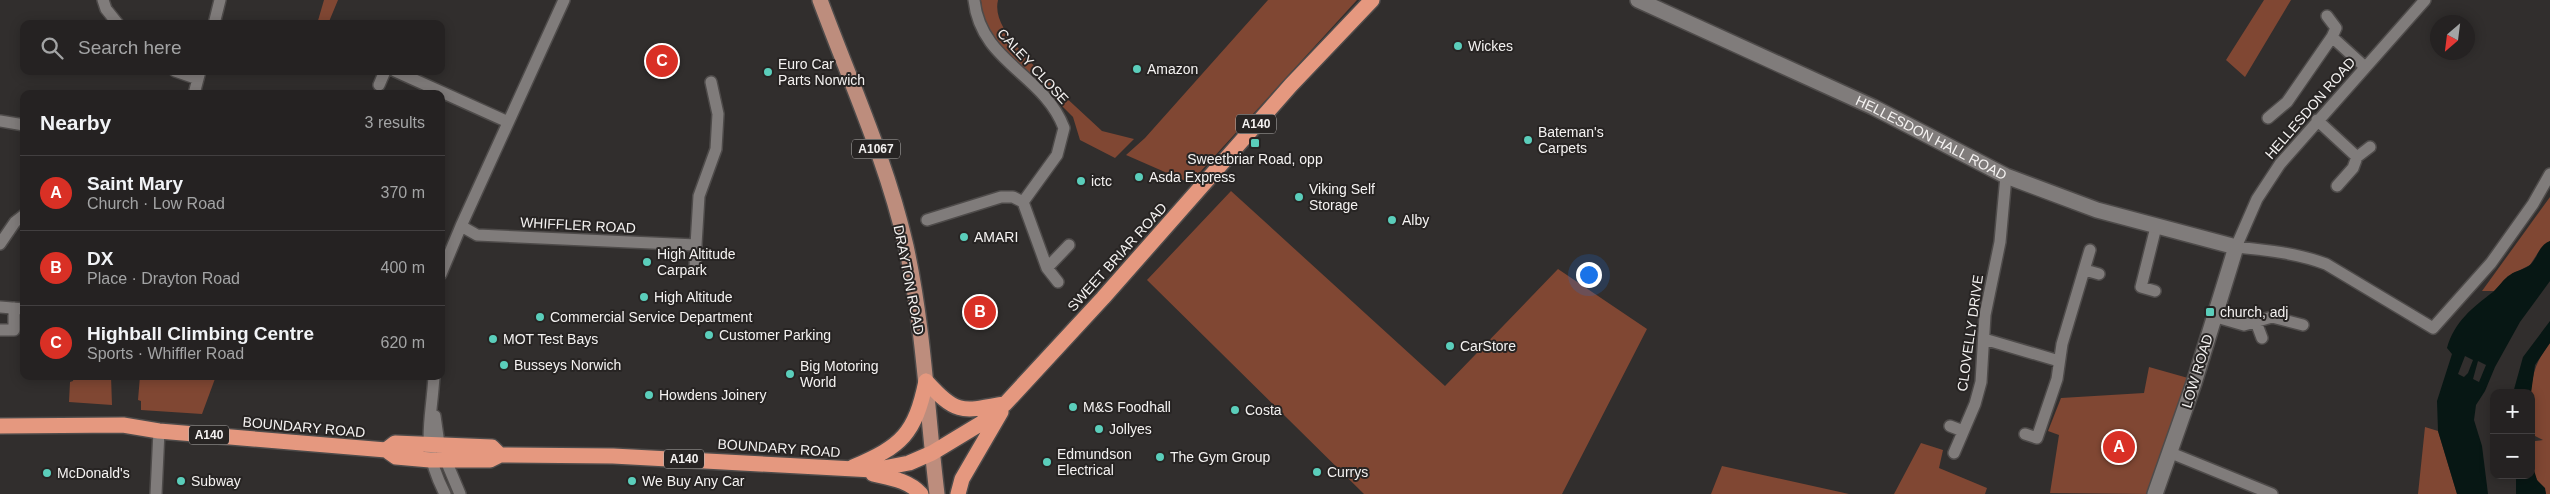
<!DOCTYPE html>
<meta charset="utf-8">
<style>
:root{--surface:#252222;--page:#312f2f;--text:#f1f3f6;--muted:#a3a4a5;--line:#423f40;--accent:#d93025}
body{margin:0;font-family:Helvetica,sans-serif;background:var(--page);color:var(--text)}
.controls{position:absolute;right:15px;bottom:15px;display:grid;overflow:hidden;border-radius:10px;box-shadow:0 2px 12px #0003}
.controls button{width:45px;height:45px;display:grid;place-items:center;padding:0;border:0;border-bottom:1px solid var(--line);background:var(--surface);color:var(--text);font:25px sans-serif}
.compass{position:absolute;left:2430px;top:15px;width:45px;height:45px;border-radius:50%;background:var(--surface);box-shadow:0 2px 12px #0003;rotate:208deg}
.you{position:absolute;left:1588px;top:274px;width:18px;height:18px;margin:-12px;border:4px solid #fff;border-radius:50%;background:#1a73e8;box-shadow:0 0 0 8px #1a73e833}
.badge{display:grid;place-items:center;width:32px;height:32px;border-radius:50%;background:var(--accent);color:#fff;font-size:16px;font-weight:700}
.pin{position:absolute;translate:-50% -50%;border:2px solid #fff;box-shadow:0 1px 5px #0006}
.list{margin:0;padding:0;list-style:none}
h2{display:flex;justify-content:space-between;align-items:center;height:65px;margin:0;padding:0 20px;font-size:21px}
h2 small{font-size:16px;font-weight:400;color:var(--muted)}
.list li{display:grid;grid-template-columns:32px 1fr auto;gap:15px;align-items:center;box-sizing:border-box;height:75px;padding:0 20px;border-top:1px solid var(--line)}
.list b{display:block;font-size:19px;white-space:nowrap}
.list p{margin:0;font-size:16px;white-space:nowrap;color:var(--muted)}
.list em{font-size:16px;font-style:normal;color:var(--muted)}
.icon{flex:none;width:28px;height:28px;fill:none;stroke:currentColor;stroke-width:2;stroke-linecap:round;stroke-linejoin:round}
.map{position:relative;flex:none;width:2550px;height:494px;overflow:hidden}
.search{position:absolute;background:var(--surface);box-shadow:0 2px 12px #0003;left:20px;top:20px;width:425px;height:55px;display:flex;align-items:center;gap:12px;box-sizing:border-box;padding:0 18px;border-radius:10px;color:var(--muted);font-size:19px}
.panel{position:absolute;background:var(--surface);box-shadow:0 2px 12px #0003;left:20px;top:90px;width:425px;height:290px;border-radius:10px}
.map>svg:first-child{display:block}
</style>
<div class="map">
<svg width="2550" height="494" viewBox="0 0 2550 494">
<rect width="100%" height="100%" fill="#312e2d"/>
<path fill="#804733" d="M324,0H338L328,24H317Z
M981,0H998C992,25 1021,50 1035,67L1030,73C1007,52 983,33 981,0Z
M1268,0H1357L1190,183L1126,155L1145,138Z
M2264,0H2291L2245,77L2226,60Z
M1048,81L1102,131L1134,139L1115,158L1080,140L1073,117L1042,86Z
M1231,191L1445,386L1558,269L1647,329L1562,494H1364L1147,280Z
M2550,197V241L2541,248L2530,265L2508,276L2494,291H2482Z
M2550,343V494H2546C2545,487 2540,486 2537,480C2531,467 2531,452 2531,438L2535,441L2543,440L2531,434C2531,399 2526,372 2550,343Z
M2149,367L2188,378L2173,431L2149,494L2050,493L2059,435L2048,431L2061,398L2144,393Z
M74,376H111L112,405L69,402L70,382L73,381Z
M140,376H216L202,414L141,410V401L138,400Z
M2425,427L2438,431L2457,494H2418Z
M1921,443L1943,450L1939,468L1987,488L1985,494H1894Z
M1722,466L1849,494H1711Z"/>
<path fill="#071714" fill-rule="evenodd" d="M2550,241V281L2520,322L2495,367L2485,391L2476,405L2474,420L2482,446L2488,494H2457L2438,431L2437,401L2452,354L2447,348C2454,322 2473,307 2493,292C2499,287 2503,279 2510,275C2516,270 2525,270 2531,264C2538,257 2539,245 2550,241ZM2465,356L2473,360L2468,373L2464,377L2458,374ZM2478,361L2486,365L2479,382L2473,379Z
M2550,321V343L2535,365L2531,393H2513L2523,357Z
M2531,460L2537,480L2545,488L2546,494H2516V475H2531Z"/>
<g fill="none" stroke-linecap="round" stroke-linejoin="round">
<defs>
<path id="street" d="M103,0L106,9L118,24
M974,0C981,63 1043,73 1064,128L1057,155L1023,202
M2425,0L2280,164L2257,199L2236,247C2266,250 2297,253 2326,264L2433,328L2491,263L2533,204L2550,174
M214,24L220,0
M2332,37L2365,67
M175,71L198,79
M395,71L508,122
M379,85L385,71
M194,94L200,71
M2268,118L2287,102L2332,37L2336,28L2327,16
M2317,120L2357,157L2370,147
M0,121L24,125
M2337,186L2353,168L2357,157
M927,220L1001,197H1013L1023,202L1047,268L1058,282
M461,226L477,235L696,245L695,269
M0,244L15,222L24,215
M696,245L699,196L716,149L718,114L711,82
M1047,268L1069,245
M2085,270L2099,274
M441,274L461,226L564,0
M2155,291L2141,287L2156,227
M0,307L24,309
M2213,316L2244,325L2272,317L2303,325
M2256,322L2262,338
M1,330H14V308
M1984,339L2059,361
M434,376C431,427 420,445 445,494
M435,416L439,444L460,494
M1950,426L1963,431
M2025,434L2037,438L2057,379L2062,344L2090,250
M1954,453L1975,404L1981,382L1985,315L2000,242L2006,176
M2171,453L2272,494
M156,494L159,431"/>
<g id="secondary">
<path id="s1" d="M1638,0L1873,107L2006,176L2097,210L2236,247L2194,383L2155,494"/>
</g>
<path id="primary" d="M820,0C850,81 887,162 906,246C924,328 927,412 937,494"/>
<path id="highway" d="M926,381C956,414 961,412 1003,404
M0,426L123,425L159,431L386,450L396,457L430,460H490L500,455L613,456L873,470L909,463L932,453L980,424L1005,404L1103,298L1291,85L1372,0
M386,450L395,443L492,447L500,455
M853,467C902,446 915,434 926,381
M873,474C890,478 908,480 921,494
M958,494L962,479L1001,412"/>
</defs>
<use href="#street" stroke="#4e4b4a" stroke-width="14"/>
<use href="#secondary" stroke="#4e4b4a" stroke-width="18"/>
<use href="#primary" stroke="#4e4b4a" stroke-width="18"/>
<use href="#highway" stroke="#4e4b4a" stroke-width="18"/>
<use href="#street" stroke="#807c7b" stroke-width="11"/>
<use href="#secondary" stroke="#807c7b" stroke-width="15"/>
<use href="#primary" stroke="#bd8d7d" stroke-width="15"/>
<use href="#highway" stroke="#e5987f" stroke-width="15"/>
</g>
<g fill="#5bcebb" stroke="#272423" stroke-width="2">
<circle cx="1458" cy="46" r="5"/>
<circle cx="1137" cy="69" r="5"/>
<circle cx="768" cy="72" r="5"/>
<circle cx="1528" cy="140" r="5"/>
<rect x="1250" y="138" width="10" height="10" rx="2.5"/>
<circle cx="1139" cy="177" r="5"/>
<circle cx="1081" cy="181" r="5"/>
<circle cx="1299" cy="197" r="5"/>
<circle cx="1392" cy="220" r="5"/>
<circle cx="964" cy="237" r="5"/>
<circle cx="647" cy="262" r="5"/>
<circle cx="644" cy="297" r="5"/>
<rect x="2205" y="307" width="10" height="10" rx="2.5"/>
<circle cx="540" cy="317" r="5"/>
<circle cx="709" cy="335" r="5"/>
<circle cx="493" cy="339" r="5"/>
<circle cx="1450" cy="346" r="5"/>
<circle cx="504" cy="365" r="5"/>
<circle cx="790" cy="374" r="5"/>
<circle cx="649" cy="395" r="5"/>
<circle cx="1073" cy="407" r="5"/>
<circle cx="1235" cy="410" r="5"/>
<circle cx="1099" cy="429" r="5"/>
<circle cx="1160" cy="457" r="5"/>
<circle cx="1047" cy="462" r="5"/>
<circle cx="1317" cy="472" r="5"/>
<circle cx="47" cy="473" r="5"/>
<circle cx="181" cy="481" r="5"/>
<circle cx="632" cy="481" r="5"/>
</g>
<g text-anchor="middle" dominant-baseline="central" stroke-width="4" stroke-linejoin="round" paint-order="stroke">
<g fill="#272423" stroke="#b6b4b3" stroke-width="1">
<rect x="1236" y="114.5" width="40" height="19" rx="4"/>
<rect x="852" y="139.5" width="48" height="19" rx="4"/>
<rect x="189" y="425.5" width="40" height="19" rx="4"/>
<rect x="664" y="449.5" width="40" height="19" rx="4"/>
</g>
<g font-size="12" font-weight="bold" fill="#f4f2f1">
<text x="1256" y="124">A140</text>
<text x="876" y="149">A1067</text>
<text x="209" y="435">A140</text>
<text x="684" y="459">A140</text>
</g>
<g font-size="14" fill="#f4f2f1" stroke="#272423" text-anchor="start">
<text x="1468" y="46">Wickes</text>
<text x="778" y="64">Euro Car<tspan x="778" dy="16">Parts Norwich</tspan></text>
<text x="1147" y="69">Amazon</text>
<text x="1538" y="132">Bateman's<tspan x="1538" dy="16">Carpets</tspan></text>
<text x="1255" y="159" text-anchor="middle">Sweetbriar Road, opp</text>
<text x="1149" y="177">Asda Express</text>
<text x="1091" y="181">ictc</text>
<text x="1309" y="189">Viking Self<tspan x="1309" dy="16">Storage</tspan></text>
<text x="1402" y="220">Alby</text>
<text x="974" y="237">AMARI</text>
<text x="657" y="254">High Altitude<tspan x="657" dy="16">Carpark</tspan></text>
<text x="654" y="297">High Altitude</text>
<text x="2220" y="312">church, adj</text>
<text x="550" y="317">Commercial Service Department</text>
<text x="719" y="335">Customer Parking</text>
<text x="503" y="339">MOT Test Bays</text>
<text x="1460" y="346">CarStore</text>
<text x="514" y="365">Busseys Norwich</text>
<text x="800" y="366">Big Motoring<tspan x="800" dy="16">World</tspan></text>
<text x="659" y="395">Howdens Joinery</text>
<text x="1083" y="407">M&amp;S Foodhall</text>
<text x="1245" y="410">Costa</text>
<text x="1109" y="429">Jollyes</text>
<text x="1057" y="454">Edmundson<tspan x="1057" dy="16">Electrical</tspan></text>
<text x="1170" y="457">The Gym Group</text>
<text x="1327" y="472">Currys</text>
<text x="57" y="473">McDonald's</text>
<text x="191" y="481">Subway</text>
<text x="642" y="481">We Buy Any Car</text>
</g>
<g font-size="14" fill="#f4f2f1" stroke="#272423">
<text transform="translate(1033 66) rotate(47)">CALEY CLOSE</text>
<text transform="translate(2310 108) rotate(-49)">HELLESDON ROAD</text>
<text stroke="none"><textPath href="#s1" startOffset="324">HELLESDON HALL ROAD</textPath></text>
<text transform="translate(578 225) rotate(3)">WHIFFLER ROAD</text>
<text transform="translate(1117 257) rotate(-48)">SWEET BRIAR ROAD</text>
<text transform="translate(909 280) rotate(79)">DRAYTON ROAD</text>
<text transform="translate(1970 333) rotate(-82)">CLOVELLY DRIVE</text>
<text transform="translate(2197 371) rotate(-73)">LOW ROAD</text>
<text transform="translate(304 427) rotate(5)">BOUNDARY ROAD</text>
<text transform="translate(779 448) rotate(4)">BOUNDARY ROAD</text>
</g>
</g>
</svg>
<div class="controls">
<button>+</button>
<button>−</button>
</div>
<svg class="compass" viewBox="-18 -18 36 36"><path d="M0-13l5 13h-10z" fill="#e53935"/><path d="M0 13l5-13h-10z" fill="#a3a4a5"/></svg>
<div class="you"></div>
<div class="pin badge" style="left:2119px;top:447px">A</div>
<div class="pin badge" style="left:980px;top:312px">B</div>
<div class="pin badge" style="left:662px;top:61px">C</div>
<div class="search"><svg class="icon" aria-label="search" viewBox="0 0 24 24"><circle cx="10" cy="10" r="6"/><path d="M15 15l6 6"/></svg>Search here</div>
<section class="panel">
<h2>Nearby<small>3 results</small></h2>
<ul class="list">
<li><span class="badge">A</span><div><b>Saint Mary</b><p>Church · Low Road</p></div><em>370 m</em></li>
<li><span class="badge">B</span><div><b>DX</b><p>Place · Drayton Road</p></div><em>400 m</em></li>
<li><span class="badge">C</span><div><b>Highball Climbing Centre</b><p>Sports · Whiffler Road</p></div><em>620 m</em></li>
</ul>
</section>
</div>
